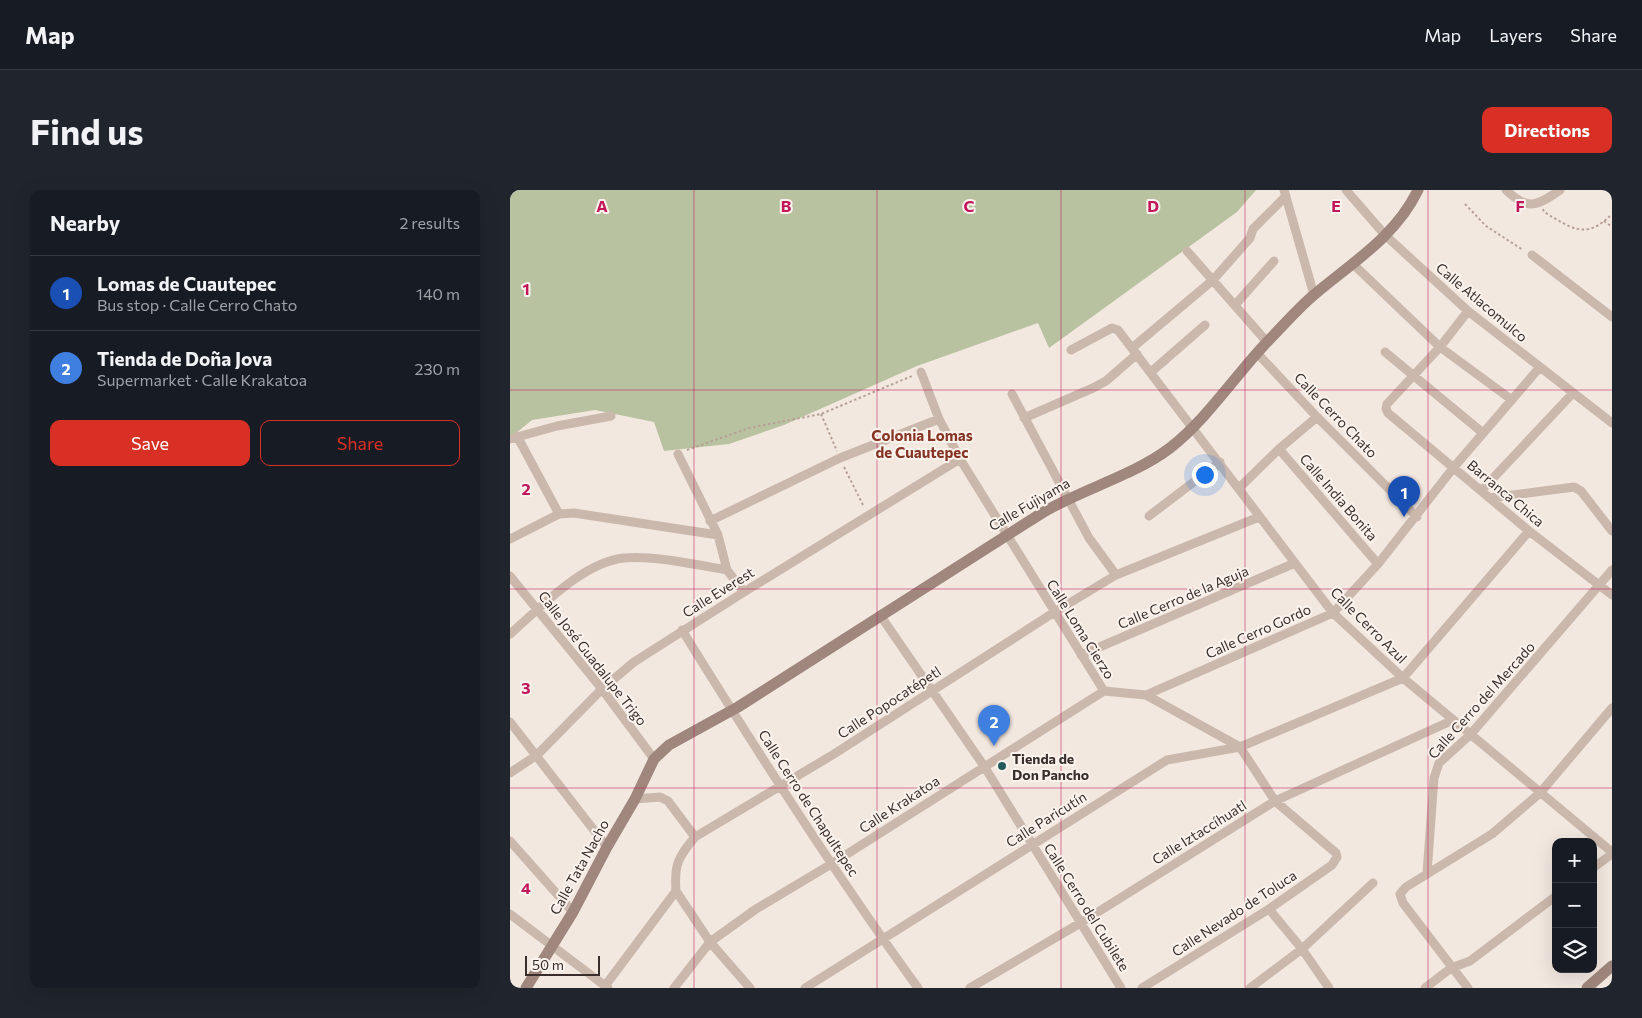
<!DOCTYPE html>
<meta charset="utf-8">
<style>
:root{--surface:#171b24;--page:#20242c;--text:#f1f3f6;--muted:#9ea1a6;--line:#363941;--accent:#d93025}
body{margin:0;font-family:Commissioner,sans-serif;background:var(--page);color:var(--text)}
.controls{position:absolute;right:15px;bottom:15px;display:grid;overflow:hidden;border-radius:10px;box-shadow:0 5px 20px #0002}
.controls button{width:45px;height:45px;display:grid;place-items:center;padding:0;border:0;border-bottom:1px solid var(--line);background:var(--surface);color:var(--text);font:25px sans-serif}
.scale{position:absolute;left:15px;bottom:12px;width:75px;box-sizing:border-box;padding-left:5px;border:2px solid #392e2b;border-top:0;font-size:14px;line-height:18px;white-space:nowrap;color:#392e2b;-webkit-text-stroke:4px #faf3ed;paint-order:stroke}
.you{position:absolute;left:694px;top:284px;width:18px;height:18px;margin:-12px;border:4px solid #fff;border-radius:50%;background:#1a73e8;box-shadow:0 0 0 8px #1a73e833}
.badge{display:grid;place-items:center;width:32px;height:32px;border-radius:50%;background:var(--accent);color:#fff;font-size:16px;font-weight:700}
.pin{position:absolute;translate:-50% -41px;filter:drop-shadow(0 1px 2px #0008)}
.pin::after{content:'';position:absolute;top:26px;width:18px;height:15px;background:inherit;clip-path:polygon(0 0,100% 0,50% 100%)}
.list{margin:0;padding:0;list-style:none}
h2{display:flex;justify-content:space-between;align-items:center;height:65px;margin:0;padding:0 20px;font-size:21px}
h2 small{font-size:16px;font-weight:400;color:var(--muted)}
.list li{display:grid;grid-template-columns:32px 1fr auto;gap:15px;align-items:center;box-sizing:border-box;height:75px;padding:0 20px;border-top:1px solid var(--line)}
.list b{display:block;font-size:19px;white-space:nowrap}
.list p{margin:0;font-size:16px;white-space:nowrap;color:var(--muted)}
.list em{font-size:16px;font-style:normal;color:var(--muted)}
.actions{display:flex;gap:10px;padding:15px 20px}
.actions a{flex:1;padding:11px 0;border:1px solid var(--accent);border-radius:10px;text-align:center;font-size:18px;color:var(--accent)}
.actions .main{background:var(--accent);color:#fff}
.icon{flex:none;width:28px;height:28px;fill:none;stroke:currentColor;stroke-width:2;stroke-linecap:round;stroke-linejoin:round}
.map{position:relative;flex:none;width:1102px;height:798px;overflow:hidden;border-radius:10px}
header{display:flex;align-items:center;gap:30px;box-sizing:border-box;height:70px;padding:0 25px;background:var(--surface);border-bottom:1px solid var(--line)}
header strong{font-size:24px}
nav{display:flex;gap:28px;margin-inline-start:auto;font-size:18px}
.intro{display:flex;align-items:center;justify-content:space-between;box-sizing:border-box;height:120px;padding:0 30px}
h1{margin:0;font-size:35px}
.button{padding:12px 22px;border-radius:10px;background:var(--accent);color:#fff;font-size:18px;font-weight:700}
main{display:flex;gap:30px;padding:0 30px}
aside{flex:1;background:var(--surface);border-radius:10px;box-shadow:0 5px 20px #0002}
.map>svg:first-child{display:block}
</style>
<header>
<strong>Map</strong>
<nav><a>Map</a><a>Layers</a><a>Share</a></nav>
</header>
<div class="intro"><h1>Find us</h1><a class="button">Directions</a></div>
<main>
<aside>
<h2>Nearby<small>2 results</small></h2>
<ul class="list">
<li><span class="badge" style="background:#1a4fb4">1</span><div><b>Lomas de Cuautepec</b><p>Bus stop · Calle Cerro Chato</p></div><em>140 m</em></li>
<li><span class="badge" style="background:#3f7fe0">2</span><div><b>Tienda de Doña Jova</b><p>Supermarket · Calle Krakatoa</p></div><em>230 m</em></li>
</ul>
<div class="actions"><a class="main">Save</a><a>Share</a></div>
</aside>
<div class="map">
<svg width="1102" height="798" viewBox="0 0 1102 798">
<rect width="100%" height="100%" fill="#f3e8e0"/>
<path fill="#b9c2a0" d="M0,0H746L727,22L539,158L528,133L407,176L274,235L219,254L154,261L144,232L85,220L22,230L0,248Z"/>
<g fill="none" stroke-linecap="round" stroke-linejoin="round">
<path stroke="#b7a196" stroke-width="2" stroke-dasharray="2.5 2.5" stroke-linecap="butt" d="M955,14L976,36L1013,60
M1033,19L1034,22C1062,38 1075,51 1102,24
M1094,31L1102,37
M311,224L327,261
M177,260L239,238L311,224L402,186
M334,277L354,317"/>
<path stroke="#cbb8ac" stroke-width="9" d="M774,0L804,105
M836,0L875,45L958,121L1102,233
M996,0C1018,21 1027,16 1050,0
M677,61L757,152
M1022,65L1102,127
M844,75L930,157L1002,210
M725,115L764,71
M958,121L930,157L877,214L876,219L878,223L1019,341L1102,405
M622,158L703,90L740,48L743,39L776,6
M561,160L602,138L608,140L823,423L893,488L1102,662
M875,162L973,243
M747,163L807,227L907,327
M411,182L429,229L450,269L594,501L636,505L730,557L765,611L826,663L827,667L822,675L759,719L632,798
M641,182L695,135
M502,204L579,348L606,385
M514,228L583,198L596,191L627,164
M7,246L49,324
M0,249L47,236L101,226
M769,259L868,374
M168,264L208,345L217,380L234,402
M729,298L769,259L807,227
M971,301L1063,203
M979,308L1064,297L1071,301L1102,341
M639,326L710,272
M200,331L330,268L429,229
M0,349L49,324L64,323L208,345
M0,386L92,499L144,569
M370,425L474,576L611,798
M172,440C247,561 324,682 408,798
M0,444C30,418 73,372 114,368C141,365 188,375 217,380
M571,465L785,373
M636,505L823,423L868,374L944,277L1030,177
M0,532L97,657
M0,583L27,565L92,499L124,472L234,402L450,269
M125,609L150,607L158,611L185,647
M0,651L63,722
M1083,678L1102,664
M917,683L924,588L929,573L960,545L1102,380
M166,701L200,752L240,798
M759,719L792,759L819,798
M0,724L98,798
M95,796L166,701C164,675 168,667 185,647L324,564L543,423L606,385L749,327
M164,798L200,752L246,719L323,673L594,501
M295,798L657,570L730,557L893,488L1019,341
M460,798L572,732L765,611L943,530
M740,798L792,759L863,693
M915,798L941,778L960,771L1046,706
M958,798L893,713L890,704L896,697L982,644L1030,603L1102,518"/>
<path stroke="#9f877d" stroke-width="11" d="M16,798L63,722L97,657L125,609L144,569L159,555L228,517L532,323C572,299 623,286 660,258C697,229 724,187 757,152C773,136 788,118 805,104C843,72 886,46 908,0
M1077,798L1102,776"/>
</g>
<path fill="none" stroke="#c2185b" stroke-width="1" stroke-opacity="0.55" d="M184,0V798M367,0V798M551,0V798M735,0V798M918,0V798M0,200H1102M0,399H1102M0,598H1102"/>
<circle fill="#205a5a" stroke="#faf3ed" stroke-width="2" cx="492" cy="576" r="5"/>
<g text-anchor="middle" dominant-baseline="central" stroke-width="4" stroke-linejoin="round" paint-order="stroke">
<g font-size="14" fill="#392e2b" stroke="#faf3ed">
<text transform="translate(972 112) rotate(40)">Calle Atlacomulco</text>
<text transform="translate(826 225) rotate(46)">Calle Cerro Chato</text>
<text transform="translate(996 303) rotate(40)">Barranca Chica</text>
<text transform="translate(829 307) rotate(49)">Calle India Bonita</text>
<text transform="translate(519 314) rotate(-30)">Calle Fujiyama</text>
<text transform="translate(208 402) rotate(-32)">Calle Everest</text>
<text transform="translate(673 407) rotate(-23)">Calle Cerro de la Aguja</text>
<text transform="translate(859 435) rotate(45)">Calle Cerro Azul</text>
<text transform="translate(571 439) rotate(58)">Calle Loma Cierzo</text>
<text transform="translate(748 441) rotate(-24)">Calle Cerro Gordo</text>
<text transform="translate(83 468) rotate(52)">Calle José Guadalupe Trigo</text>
<text transform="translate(971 510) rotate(-48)">Calle Cerro del Mercado</text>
<text transform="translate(379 512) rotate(-33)">Calle Popocatépetl</text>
<text transform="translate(299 613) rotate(57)">Calle Cerro de Chapultepec</text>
<text transform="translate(389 614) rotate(-33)">Calle Krakatoa</text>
<text transform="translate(536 629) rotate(-32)">Calle Paricutín</text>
<text transform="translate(689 642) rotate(-32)">Calle Iztaccíhuatl</text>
<text transform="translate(69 677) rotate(-61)">Calle Tata Nacho</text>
<text transform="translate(577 717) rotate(58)">Calle Cerro del Cubilete</text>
<text transform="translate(724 723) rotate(-33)">Calle Nevado de Toluca</text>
</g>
<g font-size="14" font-weight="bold" fill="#392e2b" stroke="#faf3ed" text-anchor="start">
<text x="502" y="568">Tienda de<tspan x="502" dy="16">Don Pancho</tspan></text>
</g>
<g font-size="15" font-weight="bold" fill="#873425" stroke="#faf3ed">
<text x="412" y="245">Colonia Lomas<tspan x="412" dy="17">de Cuautepec</tspan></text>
</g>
</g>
<g font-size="16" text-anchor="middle" font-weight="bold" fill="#c2185b" stroke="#faf3ed" stroke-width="4" stroke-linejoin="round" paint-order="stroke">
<text x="92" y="22">A</text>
<text x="276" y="22">B</text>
<text x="459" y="22">C</text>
<text x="643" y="22">D</text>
<text x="826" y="22">E</text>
<text x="1010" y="22">F</text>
<text x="16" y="105">1</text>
<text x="16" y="305">2</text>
<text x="16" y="504">3</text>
<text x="16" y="704">4</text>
</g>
</svg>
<div class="controls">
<button>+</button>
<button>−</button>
<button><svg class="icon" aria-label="layers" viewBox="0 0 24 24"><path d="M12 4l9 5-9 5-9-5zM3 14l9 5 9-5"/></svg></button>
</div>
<div class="scale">50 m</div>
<div class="you"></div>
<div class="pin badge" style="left:894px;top:327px;background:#1a4fb4">1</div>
<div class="pin badge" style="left:484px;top:556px;background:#3f7fe0">2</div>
</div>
</main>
